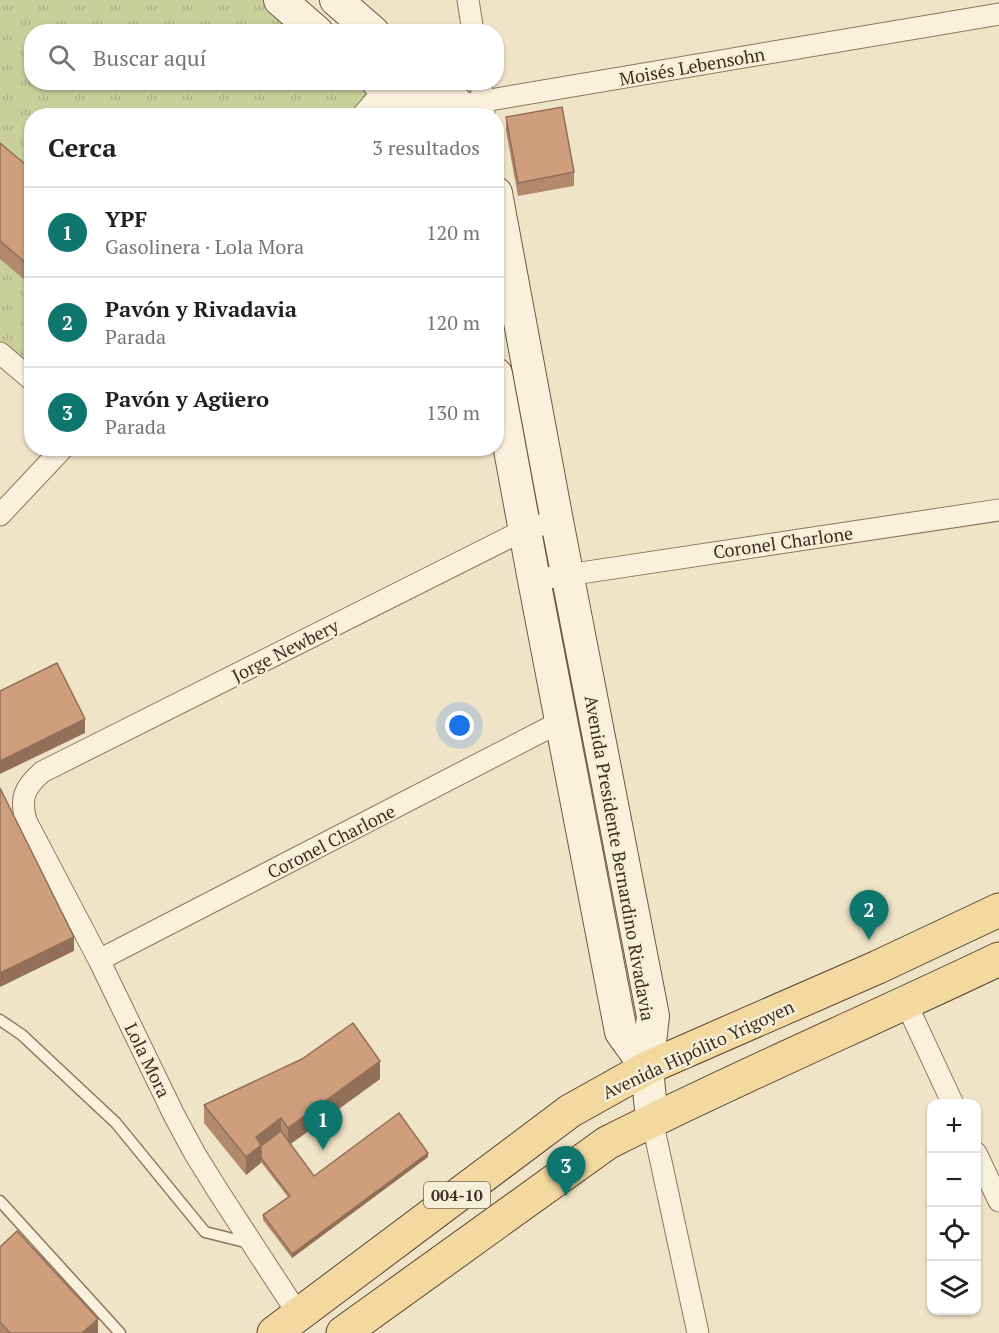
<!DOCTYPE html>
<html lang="es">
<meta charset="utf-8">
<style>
:root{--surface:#fff;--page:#f6f6f6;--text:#202124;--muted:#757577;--line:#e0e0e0;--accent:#0f766e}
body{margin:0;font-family:"PT Serif",serif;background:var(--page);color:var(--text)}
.controls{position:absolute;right:18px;bottom:18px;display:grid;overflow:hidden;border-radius:12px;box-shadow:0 2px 4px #0004}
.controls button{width:54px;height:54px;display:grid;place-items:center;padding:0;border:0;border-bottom:2px solid var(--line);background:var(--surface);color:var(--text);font:30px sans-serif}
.you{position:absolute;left:460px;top:726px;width:21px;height:21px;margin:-15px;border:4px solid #fff;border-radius:50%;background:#1a73e8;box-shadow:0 0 0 9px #1a73e833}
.badge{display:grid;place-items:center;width:39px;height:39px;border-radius:50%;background:var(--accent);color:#fff;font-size:20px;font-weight:700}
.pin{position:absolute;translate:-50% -50px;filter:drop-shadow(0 2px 3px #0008)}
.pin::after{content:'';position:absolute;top:32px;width:21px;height:18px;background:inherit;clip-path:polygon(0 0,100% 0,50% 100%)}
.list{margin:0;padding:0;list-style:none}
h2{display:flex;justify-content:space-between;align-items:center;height:78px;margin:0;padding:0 24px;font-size:26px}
h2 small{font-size:20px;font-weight:400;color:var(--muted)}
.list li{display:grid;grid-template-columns:39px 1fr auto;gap:18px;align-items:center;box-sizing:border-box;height:90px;padding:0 24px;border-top:2px solid var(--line)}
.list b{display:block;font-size:22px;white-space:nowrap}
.list p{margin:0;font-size:20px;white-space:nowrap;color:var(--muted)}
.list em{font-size:20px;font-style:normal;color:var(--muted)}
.icon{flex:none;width:33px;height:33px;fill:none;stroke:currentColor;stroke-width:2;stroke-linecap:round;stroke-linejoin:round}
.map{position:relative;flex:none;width:999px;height:1333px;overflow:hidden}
.search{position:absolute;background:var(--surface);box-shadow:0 2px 4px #0004;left:24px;top:24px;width:480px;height:66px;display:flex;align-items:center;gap:15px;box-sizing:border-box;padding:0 21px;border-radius:24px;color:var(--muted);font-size:22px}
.panel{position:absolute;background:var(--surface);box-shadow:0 2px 4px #0004;left:24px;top:108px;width:480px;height:348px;border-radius:24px}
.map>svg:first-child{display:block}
</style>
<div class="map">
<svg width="999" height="1333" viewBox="0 0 999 1333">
<defs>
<pattern id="grass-tufts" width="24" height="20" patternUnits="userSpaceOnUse" patternTransform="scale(1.5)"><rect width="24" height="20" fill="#c9cf9b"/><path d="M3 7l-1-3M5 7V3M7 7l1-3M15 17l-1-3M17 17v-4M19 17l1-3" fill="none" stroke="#aeb285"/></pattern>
</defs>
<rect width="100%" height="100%" fill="#f0e4c8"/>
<path fill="url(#grass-tufts)" d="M0,0H280L317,31L32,32V82H378L362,115L32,116L31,380L0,353Z"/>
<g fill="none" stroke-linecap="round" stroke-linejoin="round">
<defs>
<path id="lane" d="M0,1020L22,1035L116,1123L205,1232L249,1243
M0,1201L120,1333"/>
<path id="street" d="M468,0L473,32
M481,82L484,115
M362,116L385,89L460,105L999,14
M0,353L32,380
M0,515L63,448
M534,580L999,510
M99,960L562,721
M906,1003L953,1104
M652,1120L698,1333
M976,1153L999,1201
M298,1314L218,1191L195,1154L174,1115L99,960L26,821C20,798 24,788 42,772L526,529L557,521"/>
<path id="secondary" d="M280,0L317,32
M336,0L373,32
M378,82L417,116
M433,82L471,116
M496,193L557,521L653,1016L647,1068L652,1120
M496,374L534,580L621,1032L647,1068"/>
<path id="primary" d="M274,1333L570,1111L647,1068L878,967L999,910
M343,1333L607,1143C736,1078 869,1021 999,959"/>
</defs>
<use href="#lane" stroke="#8d765c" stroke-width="13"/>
<use href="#street" stroke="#8d765c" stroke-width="23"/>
<use href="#secondary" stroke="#6f573f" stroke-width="34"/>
<use href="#primary" stroke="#5b4430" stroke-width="35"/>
<use href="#lane" stroke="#faf1dc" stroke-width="10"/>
<use href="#street" stroke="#faf1dc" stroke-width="21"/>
<use href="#secondary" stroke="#faf1dc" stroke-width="32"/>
<use href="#primary" stroke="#f3d9a0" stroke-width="33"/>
</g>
<path fill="#b2896c" d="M506,117L574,172V186L518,196L506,131Z
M0,143L32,170V286L0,259Z
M380,1079L290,1144L314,1176L428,1157L292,1258L263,1220V1215L288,1197L261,1162L246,1175L204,1123V1105Z
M0,1247L98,1333H0Z"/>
<path fill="#916f58" d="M85,719V733L0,774V761Z
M74,937V951L0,987V973Z
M380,1061V1079L288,1146V1128Z
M281,1118V1136L261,1150V1163L246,1175V1157L256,1137Z
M428,1153V1157L292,1258V1254Z
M98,1319V1333H82Z"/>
<path fill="#cf9f7d" stroke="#916f58" stroke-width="1.5" d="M562,107L574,172L518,183L506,117Z
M0,143L32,170V268L0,241Z
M57,663L85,719L0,761V691Z
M0,788L74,937L0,973Z
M353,1023L380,1061L288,1128L281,1118L256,1137L261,1145L246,1157L204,1105L302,1059Z
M399,1113L428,1153L292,1254L263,1215L290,1196L261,1158V1146L281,1131L314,1176Z
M17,1231L98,1319L82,1333H10L0,1322V1247Z"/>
<g text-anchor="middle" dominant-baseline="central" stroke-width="5" stroke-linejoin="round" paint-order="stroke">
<rect fill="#f7eed8" stroke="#756857" stroke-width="1.5" x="424" y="1182" width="66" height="26" rx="4.5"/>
<g font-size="16" font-weight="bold" fill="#3d2e20">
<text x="457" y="1195">004-10</text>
</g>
<g font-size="18" fill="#3d2e20" stroke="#f7eed8">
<text transform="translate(692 66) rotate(-10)">Moisés Lebensohn</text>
<text transform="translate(783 542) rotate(-8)">Coronel Charlone</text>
<text transform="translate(285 650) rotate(-27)">Jorge Newbery</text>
<text transform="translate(331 841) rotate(-27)">Coronel Charlone</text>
<text transform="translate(620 858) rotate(80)">Avenida Presidente Bernardino Rivadavia</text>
<text transform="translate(698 1049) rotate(-25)">Avenida Hipólito Yrigoyen</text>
<text transform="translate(148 1060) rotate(64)">Lola Mora</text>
</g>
</g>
</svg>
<div class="controls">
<button>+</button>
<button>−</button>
<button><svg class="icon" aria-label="locate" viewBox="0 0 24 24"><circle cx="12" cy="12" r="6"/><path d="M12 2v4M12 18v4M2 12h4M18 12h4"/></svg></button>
<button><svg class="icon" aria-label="layers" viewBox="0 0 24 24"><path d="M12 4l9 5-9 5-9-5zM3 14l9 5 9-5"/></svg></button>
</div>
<div class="you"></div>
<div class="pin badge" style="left:323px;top:1150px">1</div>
<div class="pin badge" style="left:869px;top:940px">2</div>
<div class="pin badge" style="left:566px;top:1196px">3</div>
<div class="search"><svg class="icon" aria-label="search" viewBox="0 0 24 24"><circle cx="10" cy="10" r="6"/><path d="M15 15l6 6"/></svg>Buscar aquí</div>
<section class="panel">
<h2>Cerca<small>3 resultados</small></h2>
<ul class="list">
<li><span class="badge">1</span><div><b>YPF</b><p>Gasolinera · Lola Mora</p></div><em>120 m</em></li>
<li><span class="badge">2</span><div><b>Pavón y Rivadavia</b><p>Parada</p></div><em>120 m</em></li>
<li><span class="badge">3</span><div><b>Pavón y Agüero</b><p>Parada</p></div><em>130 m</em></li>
</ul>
</section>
</div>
